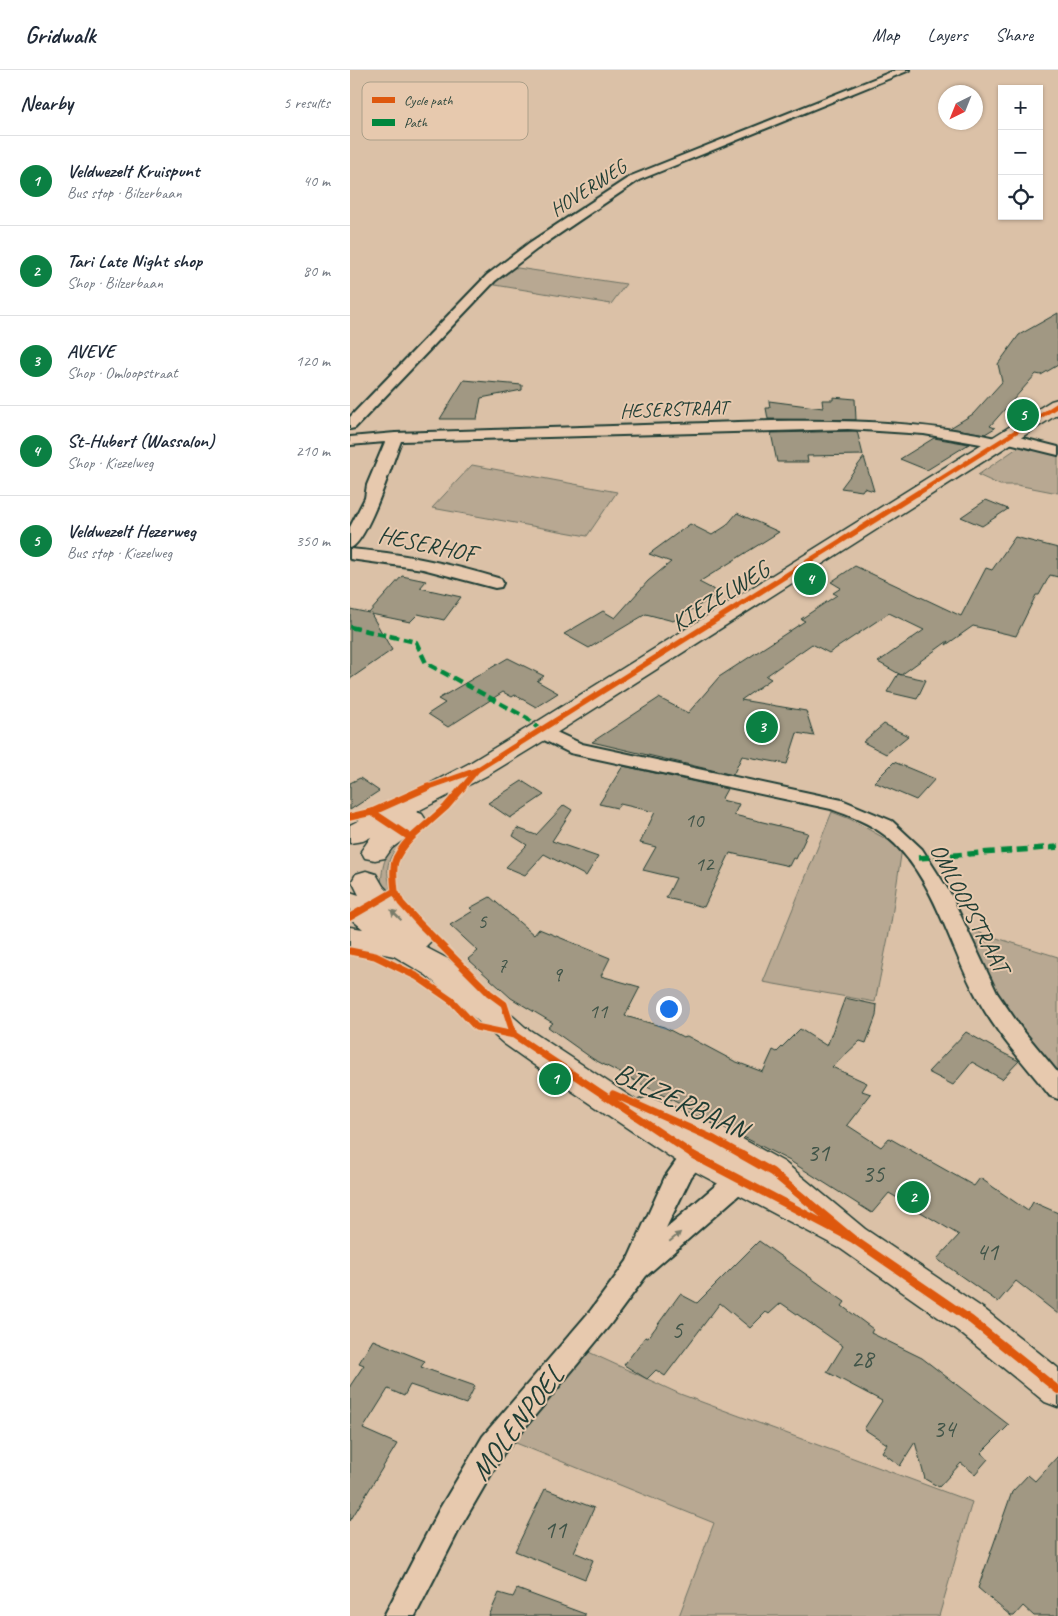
<!DOCTYPE html>
<meta charset="utf-8">
<style>
:root{--surface:#fff;--page:#f6f6f7;--text:#1f2937;--muted:#747a83;--line:#e0e1e3;--accent:#0b8043}
body{margin:0;font-family:Caveat,sans-serif;background:var(--page);color:var(--text)}
.controls{position:absolute;right:15px;top:15px;display:grid;overflow:hidden;border-radius:0px;box-shadow:0 1px 4px #0004}
.controls button{width:45px;height:45px;display:grid;place-items:center;padding:0;border:0;border-bottom:1px solid var(--line);background:var(--surface);color:var(--text);font:25px sans-serif}
.compass{position:absolute;left:588px;top:15px;width:45px;height:45px;border-radius:50%;background:var(--surface);box-shadow:0 1px 4px #0004;rotate:223deg}
.you{position:absolute;left:318px;top:938px;width:18px;height:18px;margin:-12px;border:4px solid #fff;border-radius:50%;background:#1a73e8;box-shadow:0 0 0 8px #1a73e833}
.badge{display:grid;place-items:center;width:32px;height:32px;border-radius:50%;background:var(--accent);color:#fff;font-size:16px;font-weight:700}
.pin{position:absolute;translate:-50% -50%;border:2px solid #fff;box-shadow:0 1px 5px #0006}
.list{margin:0;padding:0;list-style:none}
h2{display:flex;justify-content:space-between;align-items:center;height:65px;margin:0;padding:0 20px;font-size:21px}
h2 small{font-size:16px;font-weight:400;color:var(--muted)}
.list li{display:grid;grid-template-columns:32px 1fr auto;gap:15px;align-items:center;box-sizing:border-box;height:90px;padding:0 20px;border-top:1px solid var(--line)}
.list b{display:block;font-size:19px;white-space:nowrap}
.list p{margin:0;font-size:16px;white-space:nowrap;color:var(--muted)}
.list em{font-size:16px;font-style:normal;color:var(--muted)}
.icon{flex:none;width:28px;height:28px;fill:none;stroke:currentColor;stroke-width:2;stroke-linecap:round;stroke-linejoin:round}
.map{position:relative;flex:none;width:708px;height:1546px;overflow:hidden}
header{display:flex;align-items:center;gap:30px;box-sizing:border-box;height:70px;padding:0 25px;background:var(--surface);border-bottom:1px solid var(--line)}
header strong{font-size:24px}
nav{display:flex;gap:28px;margin-inline-start:auto;font-size:18px}
main{display:flex}
aside{flex:1;background:var(--surface)}
.map>svg:first-child{display:block}
</style>
<header>
<strong>Gridwalk</strong>
<nav><a>Map</a><a>Layers</a><a>Share</a></nav>
</header>
<main>
<aside>
<h2>Nearby<small>5 results</small></h2>
<ul class="list">
<li><span class="badge">1</span><div><b>Veldwezelt Kruispunt</b><p>Bus stop · Bilzerbaan</p></div><em>40 m</em></li>
<li><span class="badge">2</span><div><b>Tari Late Night shop</b><p>Shop · Bilzerbaan</p></div><em>80 m</em></li>
<li><span class="badge">3</span><div><b>AVEVE</b><p>Shop · Omloopstraat</p></div><em>120 m</em></li>
<li><span class="badge">4</span><div><b>St-Hubert (Wassalon)</b><p>Shop · Kiezelweg</p></div><em>210 m</em></li>
<li><span class="badge">5</span><div><b>Veldwezelt Hezerweg</b><p>Bus stop · Kiezelweg</p></div><em>350 m</em></li>
</ul>
</aside>
<div class="map">
<svg width="708" height="1546" viewBox="0 0 708 1546">
<rect width="100%" height="100%" fill="#dbc1a7"/>
<filter id="ink" filterUnits="userSpaceOnUse"><feTurbulence type="fractalNoise" baseFrequency=".02" numOctaves="2"/><feDisplacementMap in="SourceGraphic" scale="10" xChannelSelector="R" yChannelSelector="G"/><feConvolveMatrix kernelMatrix="1 2 1 2 8 2 1 2 1" color-interpolation-filters="sRGB"/></filter>
<g filter="url(#ink)">
<path fill="#b8a892" stroke="#6c7263" d="M161,197L276,214L261,234L139,214Z
M670,376L708,385V423L667,415H650L628,405Z
M122,395L267,422L237,466L82,438Z
M482,742L500,749L552,778L541,853L525,932L413,912Z
M52,765L53,772C40,783 35,795 39,811C39,816 41,818 39,823L31,818C32,792 35,784 52,765Z
M611,857L708,887V1009L656,941Z
M232,1279L330,1324L622,1432L589,1546H329L364,1453L161,1371Z"/>
<path fill="#a19883" stroke="#1f3d34" d="M708,243V295L691,305L686,304L640,356L645,358L635,364L600,358L623,344L652,312L648,294L669,265Z
M114,310L172,315V320L131,328L127,349H90Z
M483,327L505,329L506,350L418,349L416,338H420L419,331L473,338L472,330H483Z
M507,361L513,385L457,386L458,392H427L421,363Z
M584,368L619,374L577,400L550,389Z
M514,387L524,421L514,418L512,421L491,418Z
M636,430L658,439L632,456L611,447Z
M387,443L429,462L349,512L370,523L323,551L296,544L239,578L214,564L253,541L265,548L298,511L321,492L299,484L340,454L362,465L376,456Z
M665,467L708,478V507L700,505L689,525H686L666,566L623,556L596,575L598,571L551,605L528,592L574,560L539,543L479,583L462,574L416,606L421,609L391,630L456,641L464,666L447,663L437,694L392,686L383,705L242,672L309,628L338,643L369,607L455,551L451,549L487,525L483,523L491,518L481,512L505,496L611,546L636,498L642,500Z
M52,506L76,511L70,518L111,527L94,550L68,544L60,552L21,544L42,580L0,609V539L19,543Z
M158,588L194,606L187,611L208,623L186,637L165,625L162,627L153,622L98,657L78,644L95,633L88,629Z
M548,604L576,610L567,629L537,622Z
M534,654L558,666L536,684L513,672Z
M544,692L585,709L566,730L524,712Z
M273,696L377,719L371,730L389,734L384,745L458,763L446,789L443,788L439,796L380,783L354,837L316,828L326,808L293,800L306,777L290,773L305,742L270,734L267,738L249,734Z
M10,708L29,721L0,740V713Z
M172,711L194,725L160,748L138,733Z
M214,735L222,740L202,771L248,787L236,806L194,784L175,805L156,797L177,775L163,766L167,758L186,765Z
M140,827L184,865L189,859L260,888L251,906L290,917L275,946L314,957L333,967L337,966L384,991L413,1002L423,980L427,982L450,959L477,976L495,928L527,935L526,946L516,973L510,971L482,997L517,1013L512,1021L521,1024L497,1055L531,1077L539,1068L624,1116L630,1108L678,1141L683,1132L708,1143V1244L666,1211L648,1232L587,1189L609,1165L539,1123L522,1143L440,1091L243,989L198,957L203,953L161,928L118,889L128,881L100,855L123,841L120,838Z
M616,962L651,982L669,991L652,1009L622,992L603,1015L578,1002Z
M409,1171L495,1232L492,1236L523,1259L521,1263L572,1288L659,1355L631,1383L638,1389L625,1404L611,1393L589,1417L575,1409L565,1372L550,1396L532,1382L537,1374L514,1359L532,1331L477,1302L493,1276L431,1233L419,1244L416,1242L400,1258L370,1233L315,1306L306,1300L297,1309L274,1295L295,1267L298,1268L330,1224L347,1233Z
M23,1270L75,1291L71,1297L125,1316L116,1334L60,1315L54,1326L38,1319L13,1359L47,1374L0,1451V1316L14,1295L9,1293Z
M708,1386V1546H684L673,1536L664,1546H661L628,1518L662,1422L678,1405L685,1411Z
M195,1419L244,1438L224,1482L243,1490L235,1509L165,1481Z
M167,1519L235,1544V1546H139L149,1523L163,1527Z"/>
<g fill="none" stroke-linecap="round" stroke-linejoin="round">
<defs>
<path id="minor" d="M546,0H560L289,110L187,179L145,211L5,358L0,359V347L137,205L179,173L281,106Z
M422,351C499,350 575,351 650,369L652,365L657,364L708,377V385L655,372L653,376L648,377L574,364L498,359L51,371C43,390 17,474 0,478V457L15,428L17,415L35,372L0,375V367L45,363Z
M0,479C52,483 101,494 151,509L153,513L151,517L145,518L73,499L0,489Z
M191,655L232,674L492,730L542,751L572,779L600,823L647,923L671,958L708,1003V1029L700,1026C676,995 648,966 629,931C599,878 585,806 536,766C520,753 500,746 481,739L220,683L184,665L182,661L184,657Z
M354,1066L362,1069L366,1076L341,1107L316,1158L380,1103C388,1092 392,1088 406,1092L409,1099L398,1117L296,1206L259,1256L153,1384L110,1458L65,1546H34L90,1438L133,1366L241,1240L277,1191L315,1107L334,1080L346,1069Z"/>
<path id="primary" d="M708,329V344L200,667L136,706L66,742L72,744L76,750L72,756L42,778L35,788L25,790L15,788L11,781L21,767L13,771L0,773V755L118,694L182,655L701,331Z
M16,801L26,804L33,816L78,862L83,869L75,877L98,889L175,957L287,1031L298,1027L309,1031L376,1060L434,1092L515,1159L634,1239L708,1298V1337L695,1332L608,1261L491,1179L331,1094L204,1009L153,973L76,905L44,886L0,877V857L13,859L0,848V822L9,825L2,811L6,804Z"/>
</defs>
<use href="#minor" stroke="#1f3d34" stroke-width="4"/>
<use href="#primary" stroke="#1f3d34" stroke-width="3"/>
<use href="#minor" fill="#e7c9ae" fill-rule="evenodd"/>
<use href="#primary" fill="#e7c9ae" fill-rule="evenodd"/>
<path stroke="#00873e" stroke-width="4.5" stroke-dasharray="9 4.5" stroke-linecap="butt" d="M0,557L66,572L76,593L177,648L191,661"/>
<path stroke="#00873e" stroke-width="5.5" stroke-dasharray="11 5.5" stroke-linecap="butt" d="M568,788L708,777"/>
<defs>
<path id="cycleway-far3" d="M567,424L708,335"/>
<path id="cycleway-far2" d="M76,718L127,700L569,422
M112,718L127,700"/>
<path id="cycleway-far1" d="M22,742L78,717
M0,747L22,742L61,768C42,788 42,795 45,821L0,847
M61,768L96,737L113,717
M45,821L51,833L70,854L139,923L154,934L164,965
M0,881L25,886L66,906L102,931L126,957L164,965L345,1086
M263,1024L364,1069L394,1086"/>
<path id="cycleway" d="M343,1085L503,1169
M392,1085L422,1102L503,1169L621,1250L708,1320"/>
</defs>
<use href="#cycleway-far3" stroke="#e7c9ae" stroke-width="6"/>
<use href="#cycleway-far2" stroke="#e7c9ae" stroke-width="8"/>
<use href="#cycleway-far1" stroke="#e7c9ae" stroke-width="10"/>
<use href="#cycleway" stroke="#e7c9ae" stroke-width="11"/>
<use href="#cycleway-far3" stroke="#de580e" stroke-width="4.5"/>
<use href="#cycleway-far2" stroke="#de580e" stroke-width="5.5"/>
<use href="#cycleway-far1" stroke="#de580e" stroke-width="7"/>
<use href="#cycleway" stroke="#de580e" stroke-width="8"/>
</g>
<defs><path id="oneway-solid" d="M-6-.8H1V-3.2L6.5 0L1 3.2V.8H-6Z" transform="scale(1.25)"/></defs>
<g fill="#797c6b">
<use href="#oneway-solid" transform="translate(46 845) rotate(-136)"/>
<use href="#oneway-solid" transform="translate(325 1167) rotate(-40)"/>
</g>
</g>
<g text-anchor="middle" dominant-baseline="central" stroke-width="4" stroke-linejoin="round" paint-order="stroke">
<g font-size="20" fill="#1f3d34" stroke="#e7c9ae">
<text transform="translate(238 118) rotate(-33)">HOVERWEG</text>
<text transform="translate(324 339) rotate(-2)">HESERSTRAAT</text>
</g>
<g font-size="21" fill="#405448">
<text x="344" y="750">10</text>
<text x="354" y="794">12</text>
<text x="132" y="851">5</text>
<text x="152" y="895">7</text>
<text x="207" y="904">9</text>
<text x="248" y="941">11</text>
</g>
<g font-size="24" fill="#1f3d34" stroke="#e7c9ae">
<text transform="translate(77 474) rotate(12)">HESERHOF</text>
<text transform="translate(370 526) rotate(-32)">KIEZELWEG</text>
<text transform="translate(620 838) rotate(62)">OMLOOPSTRAAT</text>
</g>
<g font-size="25" fill="#405448">
<text x="468" y="1083">31</text>
<text x="523" y="1104">35</text>
<text x="637" y="1182">41</text>
<text x="327" y="1260">5</text>
<text x="512" y="1289">28</text>
<text x="594" y="1359">34</text>
<text x="205" y="1460">11</text>
</g>
<g font-size="29" fill="#1f3d34" stroke="#e7c9ae">
<text transform="translate(331 1031) rotate(25)">BILZERBAAN</text>
<text transform="translate(167 1353) rotate(-53)">MOLENPOEL</text>
</g>
</g>
<rect x="12" y="12" width="166" height="58" rx="8" fill="#e7c9ae" stroke="#ab9f89" stroke-width="1"/>
<rect x="22" y="27" width="23" height="6" fill="#de580e"/>
<rect x="22" y="49" width="23" height="7" fill="#00873e"/>
<g font-size="14" fill="#1f3d34">
<text x="54" y="35">Cycle path</text>
<text x="54" y="57">Path</text>
</g>
</svg>
<div class="controls">
<button>+</button>
<button>−</button>
<button><svg class="icon" aria-label="locate" viewBox="0 0 24 24"><circle cx="12" cy="12" r="6"/><path d="M12 2v4M12 18v4M2 12h4M18 12h4"/></svg></button>
</div>
<svg class="compass" viewBox="-18 -18 36 36"><path d="M0-13l5 13h-10z" fill="#e53935"/><path d="M0 13l5-13h-10z" fill="#747a83"/></svg>
<div class="you"></div>
<div class="pin badge" style="left:205px;top:1009px">1</div>
<div class="pin badge" style="left:563px;top:1127px">2</div>
<div class="pin badge" style="left:412px;top:657px">3</div>
<div class="pin badge" style="left:460px;top:509px">4</div>
<div class="pin badge" style="left:673px;top:345px">5</div>
</div>
</main>
